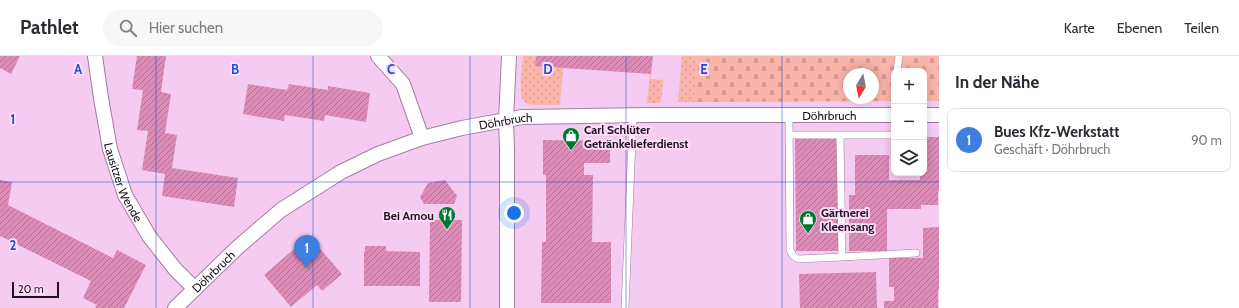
<!DOCTYPE html>
<html lang="de">
<meta charset="utf-8">
<style>
:root{--surface:#fff;--page:#f7f7f7;--text:#2b2b33;--muted:#7c7c81;--line:#e1e1e2;--accent:#007930}
body{margin:0;font-family:Cabin,sans-serif;background:var(--page);color:var(--text)}
.controls{position:absolute;right:12px;top:12px;display:grid;overflow:hidden;border-radius:8px;box-shadow:0 2px 10px #0003}
.controls button{width:36px;height:36px;display:grid;place-items:center;padding:0;border:0;border-bottom:1px solid var(--line);background:var(--surface);color:var(--text);font:20px sans-serif}
.compass{position:absolute;left:843px;top:12px;width:36px;height:36px;border-radius:50%;background:var(--surface);box-shadow:0 2px 10px #0003;rotate:190deg}
.scale{position:absolute;left:12px;bottom:10px;width:47px;box-sizing:border-box;padding-left:4px;border:2px solid #211220;border-top:0;font-size:11px;line-height:14px;white-space:nowrap;color:#211220;-webkit-text-stroke:3px #fddbfb;paint-order:stroke}
.you{position:absolute;left:514px;top:157px;width:14px;height:14px;margin:-10px;border:3px solid #fff;border-radius:50%;background:#1a73e8;box-shadow:0 0 0 6px #1a73e833}
.badge{display:grid;place-items:center;width:26px;height:26px;border-radius:50%;background:var(--accent);color:#fff;font-size:13px;font-weight:700}
.pin{position:absolute;translate:-50% -33px;filter:drop-shadow(0 1px 2px #0008)}
.pin::after{content:'';position:absolute;top:21px;width:14px;height:12px;background:inherit;clip-path:polygon(0 0,100% 0,50% 100%)}
.list{margin:0;padding:0;list-style:none}
h2{display:flex;justify-content:space-between;align-items:center;height:52px;margin:0;padding:0 16px;font-size:17px}
h2 small{font-size:13px;font-weight:400;color:var(--muted)}
.list li{display:grid;grid-template-columns:26px 1fr auto;gap:12px;align-items:center;box-sizing:border-box;height:64px;margin:0 8px 8px;padding:0 8px;border:1px solid var(--line);border-radius:8px}
.list b{display:block;font-size:15px;white-space:nowrap}
.list p{margin:0;font-size:13px;white-space:nowrap;color:var(--muted)}
.list em{font-size:13px;font-style:normal;color:var(--muted)}
.icon{flex:none;width:22px;height:22px;fill:none;stroke:currentColor;stroke-width:2;stroke-linecap:round;stroke-linejoin:round}
.map{position:relative;flex:none;width:939px;height:252px;overflow:hidden}
header{display:flex;align-items:center;gap:24px;box-sizing:border-box;height:56px;padding:0 20px;background:var(--surface);border-bottom:1px solid var(--line)}
header strong{font-size:19px}
nav{display:flex;gap:22px;margin-inline-start:auto;font-size:14px}
.search{width:280px;height:36px;background:var(--page);display:flex;align-items:center;gap:10px;box-sizing:border-box;padding:0 14px;border-radius:22px;color:var(--muted);font-size:15px}
main{display:flex}
aside{flex:1;background:var(--surface)}
.map>svg:first-child{display:block}
</style>
<header>
<strong>Pathlet</strong>
<div class="search"><svg class="icon" aria-label="search" viewBox="0 0 24 24"><circle cx="10" cy="10" r="6"/><path d="M15 15l6 6"/></svg>Hier suchen</div>
<nav><a>Karte</a><a>Ebenen</a><a>Teilen</a></nav>
</header>
<main>
<div class="map">
<svg width="939" height="252" viewBox="0 0 939 252">
<defs>
<pattern id="grass-dots" width="8" height="8" patternUnits="userSpaceOnUse"><rect width="8" height="8" fill="#fab4aa"/><path d="M2 2h.1M6 6h.1" fill="none" stroke="#d69a92" stroke-width="1.8" stroke-linecap="round"/></pattern>
<pattern id="cemetery-stones" width="16" height="16" patternUnits="userSpaceOnUse"><rect width="16" height="16" fill="#fab4aa"/><path d="M2 7V4a2 2 0 0 1 4 0v3zM10 15v-3a2 2 0 0 1 4 0v3z" fill="#d69a92"/></pattern>
<pattern id="building-hatch" width="6" height="6" patternUnits="userSpaceOnUse"><rect width="6" height="6" fill="#dc8db5"/><path d="M-1 1l2-2M0 6l6-6M5 7l2-2" fill="none" stroke="#b27293"/></pattern>
</defs>
<rect width="100%" height="100%" fill="#f5cbf2"/>
<path fill="url(#grass-dots)" d="M523,0H536L535,10L563,12L560,49H531C528,48 525,47 523,44C518,36 523,10 523,0Z
M682,0H697L694,46H678Z
M650,18H651V23L663,24L661,47H647Z"/>
<path fill="url(#cemetery-stones)" fill-rule="evenodd" d="M697,0H939V45H924V15H894V45L694,46ZM849,18H873V42H849Z"/>
<path fill="url(#building-hatch)" d="M0,0H20L11,18L0,12Z
M137,0H166L161,36L171,38L165,77L177,79L172,112L238,122L234,151L162,140L165,118L142,114L148,75L137,74L143,34L132,33Z
M536,0H653L651,18L535,10Z
M248,28L287,34L289,28L328,34V30L370,37L366,66L325,59L324,65L285,59L284,65L243,58Z
M924,81H939V135H938V149H921V153H887V195H849V139H855V99H889V124H920V117H924Z
M795,83H840L841,195H796Z
M543,84L610,85V107H584V119H593L592,186H611V247H541L542,186H546V119H543Z
M0,124L12,126L8,149L113,202L117,194L146,209L124,252H95L97,249L83,242L91,225L0,180Z
M445,124L457,140L454,148H424L420,141L428,127Z
M430,164H462L461,246H429Z
M939,171V234H938V252H884V245H894V231H889V202H923V172Z
M309,180L342,218L322,235L317,229L291,251L264,219Z
M365,190H386V195L420,196V230H364V195H365Z
M876,216L877,252H800L799,218Z"/>
<g fill="none" stroke-linecap="round" stroke-linejoin="round">
<defs>
<path id="lane" d="M897,15L899,0
M789,59L790,193C791,198 793,201 799,203L842,201L840,79
M789,79H894
M842,201L916,197
M625,252L633,60"/>
<g id="street">
<path id="s1" d="M95,0L101,42L110,93L125,139L149,180L175,213L195,233"/>
<path d="M378,0L403,28L422,82"/>
<path d="M924,59H939"/>
<path id="s2" d="M175,252L238,191L281,154L341,116L378,98L422,82L462,72L522,61L646,59H894"/>
<path d="M507,252V94L506,64L509,0"/>
</g>
</defs>
<use href="#lane" stroke="#a47da1" stroke-width="8"/>
<use href="#street" stroke="#a47da1" stroke-width="16"/>
<use href="#lane" stroke="#fff" stroke-width="7"/>
<use href="#street" stroke="#fff" stroke-width="14"/>
</g>
<path fill="none" stroke="#1d4ed8" stroke-width="1" stroke-opacity="0.55" d="M156,0V252M313,0V252M470,0V252M626,0V252M782,0V252M0,126H939"/>
<defs>
<symbol id="shop-pin" viewBox="-11 -11 22 30"><path d="M0 17L-7.5 6A9.5 9.5 0 1 1 7.5 6Z" fill="#007930" stroke="#fddbfb"/><path d="M-5-2.5h2.3a2.7 3.5 0 0 1 5.4 0H5L5.5 6h-11ZM-1.5-2.5h3a1.5 2.3 0 0 0-3 0Z" fill="#fff"/></symbol>
<symbol id="restaurant-pin" viewBox="-11 -11 22 30"><path d="M0 17L-7.5 6A9.5 9.5 0 1 1 7.5 6Z" fill="#007930" stroke="#fddbfb"/><path d="M-5-6h1v4h1v-4h1v4h1v-4h1v5L-1.5 .5V6h-2V.5L-5-1ZM5-6V6H3V1.5H1.5Q1.5-4 5-6Z" fill="#fff"/></symbol>
</defs>
<g fill-rule="evenodd">
<use href="#shop-pin" x="561" y="70" width="20" height="27"/>
<use href="#restaurant-pin" x="437" y="149" width="20" height="27"/>
<use href="#shop-pin" x="798" y="153" width="20" height="27"/>
</g>
<g text-anchor="middle" dominant-baseline="central" stroke-width="4" stroke-linejoin="round" paint-order="stroke">
<g font-size="12" fill="#211220" stroke="#fddbfb">
<text stroke="none"><textPath href="#s2" startOffset="713">Döhrbruch</textPath></text>
<text stroke="none"><textPath href="#s2" startOffset="389">Döhrbruch</textPath></text>
<text stroke="none"><textPath href="#s1" startOffset="130">Lausitzer Wende</textPath></text>
<text stroke="none"><textPath href="#s2" startOffset="53">Döhrbruch</textPath></text>
</g>
<g font-size="12" font-weight="bold" fill="#211220" stroke="#fddbfb" text-anchor="start">
<text x="584" y="73">Carl Schlüter<tspan x="584" dy="14">Getränkelieferdienst</tspan></text>
<text x="821" y="156">Gärtnerei<tspan x="821" dy="14">Kleensang</tspan></text>
<text x="434" y="159" text-anchor="end">Bei Amou</text>
</g>
</g>
<g font-size="13" text-anchor="middle" font-weight="bold" fill="#1d4ed8" stroke="#fddbfb" stroke-width="4" stroke-linejoin="round" paint-order="stroke">
<text x="78" y="18">A</text>
<text x="235" y="18">B</text>
<text x="391" y="18">C</text>
<text x="548" y="18">D</text>
<text x="704" y="18">E</text>
<text x="13" y="68">1</text>
<text x="13" y="194">2</text>
</g>
</svg>
<div class="controls">
<button>+</button>
<button>−</button>
<button><svg class="icon" aria-label="layers" viewBox="0 0 24 24"><path d="M12 4l9 5-9 5-9-5zM3 14l9 5 9-5"/></svg></button>
</div>
<svg class="compass" viewBox="-18 -18 36 36"><path d="M0-13l5 13h-10z" fill="#e53935"/><path d="M0 13l5-13h-10z" fill="#7c7c81"/></svg>
<div class="scale">20 m</div>
<div class="you"></div>
<div class="pin badge" style="left:307px;top:212px;background:#3f7fe0">1</div>
</div>
<aside>
<h2>In der Nähe<small></small></h2>
<ul class="list">
<li><span class="badge" style="background:#3f7fe0">1</span><div><b>Bues Kfz-Werkstatt</b><p>Geschäft · Döhrbruch</p></div><em>90 m</em></li>
</ul>
</aside>
</main>
